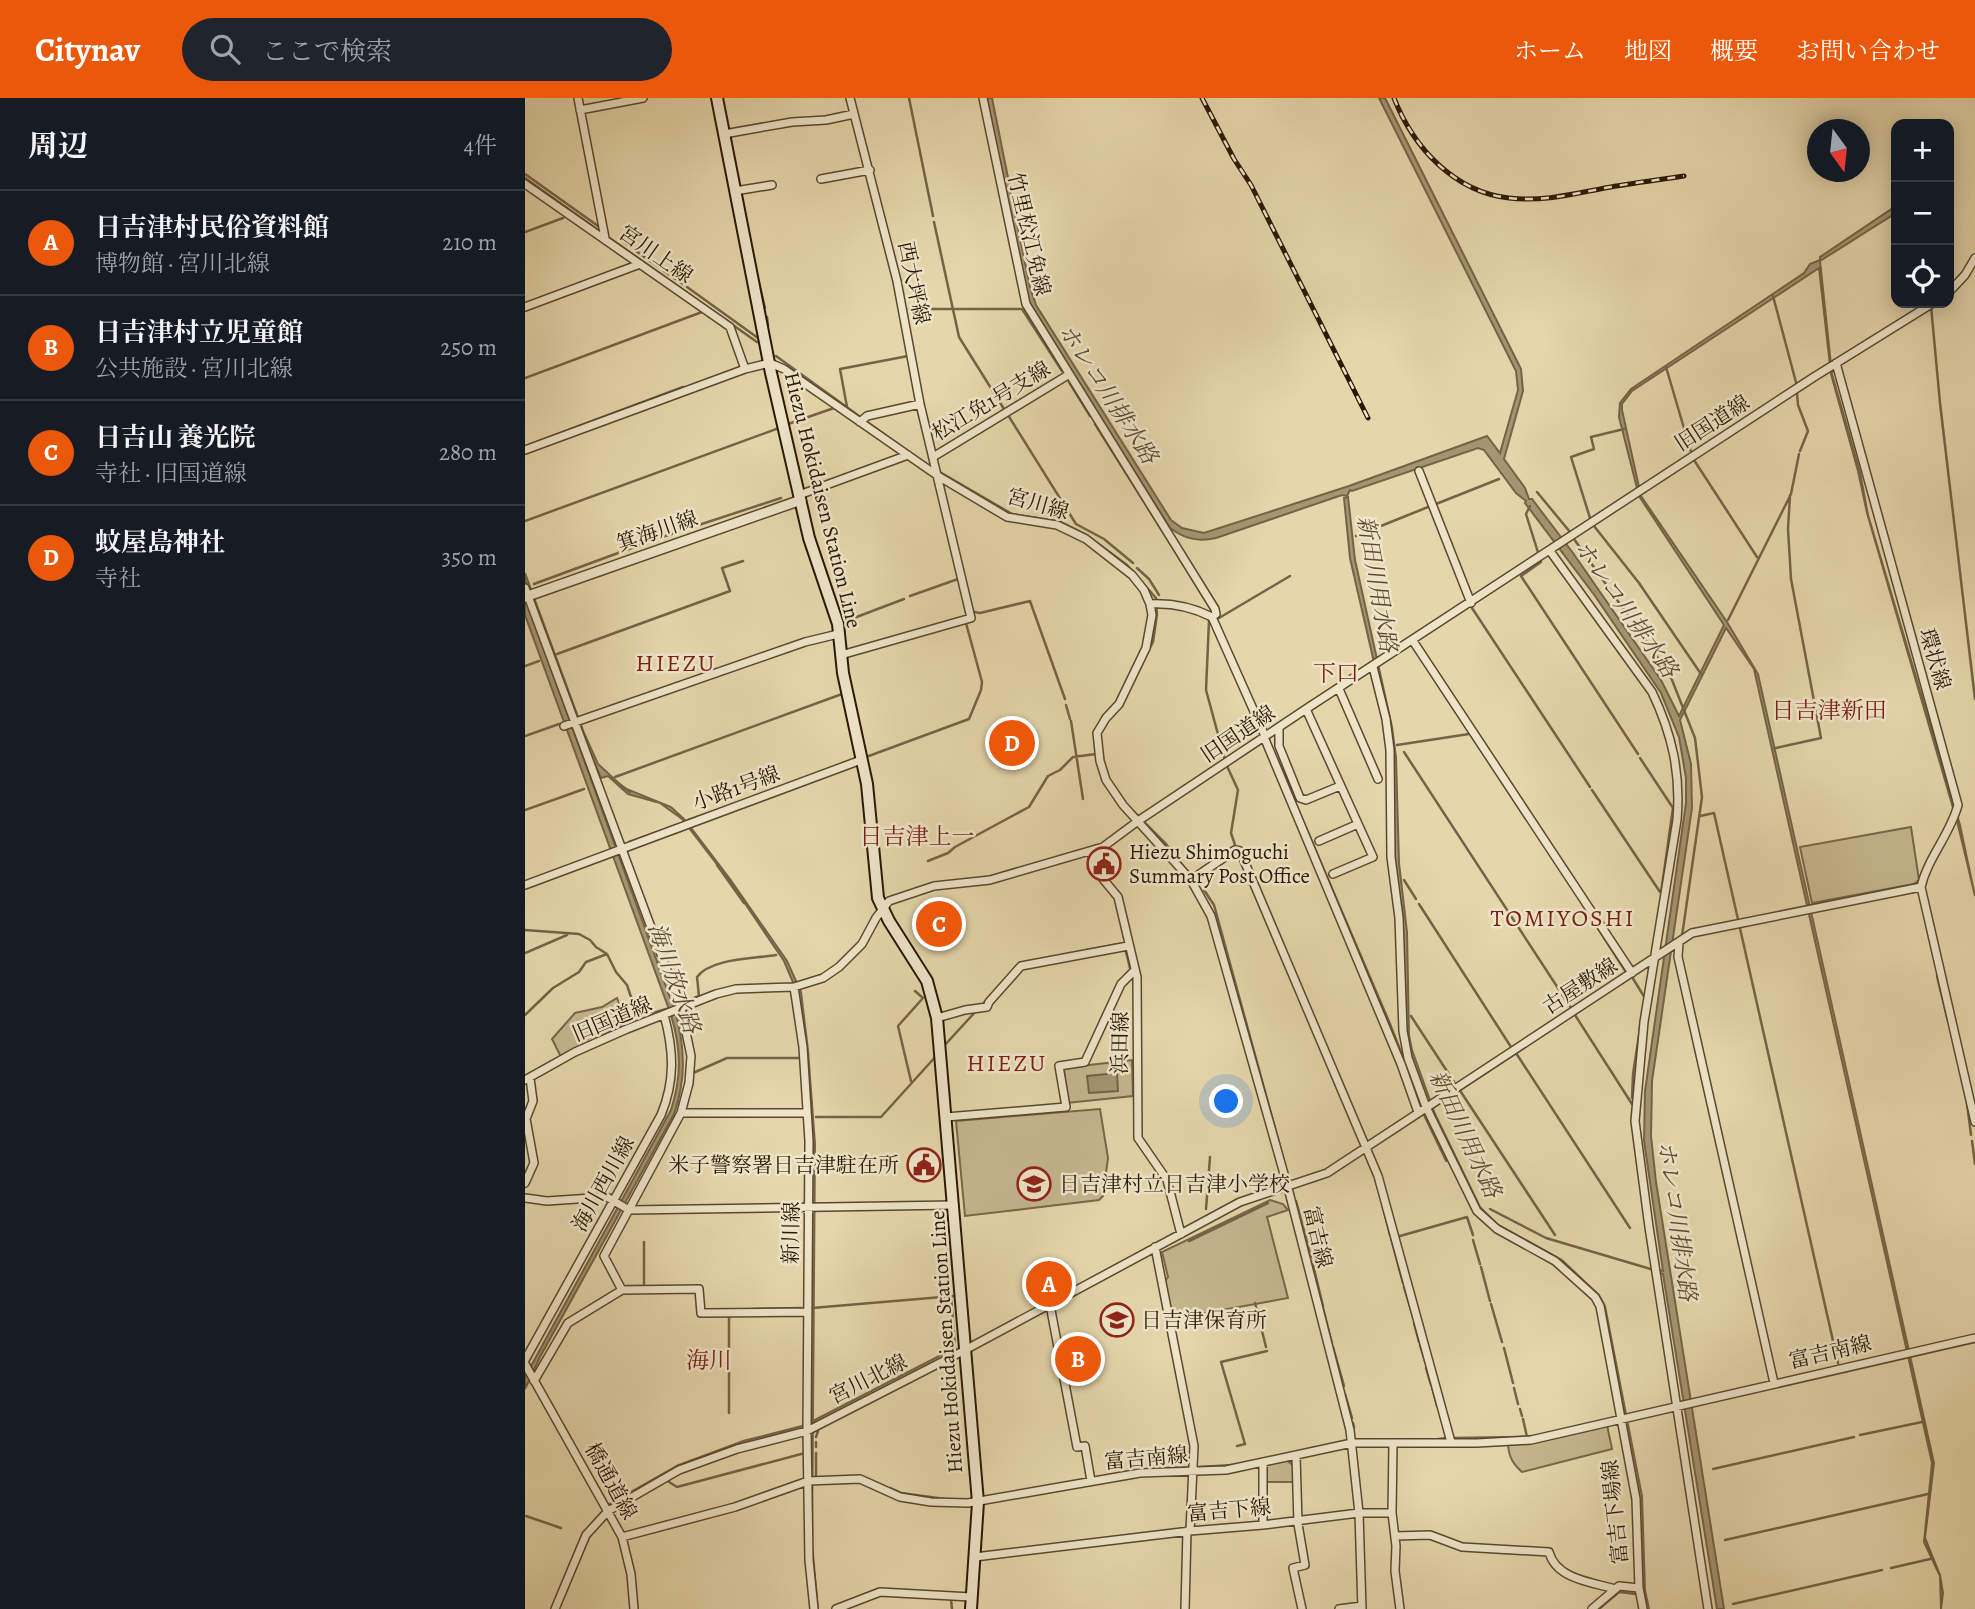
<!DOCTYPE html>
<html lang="ja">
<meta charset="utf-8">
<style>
:root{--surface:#171b24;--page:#20242c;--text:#f1f3f6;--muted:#9ea1a6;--line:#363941;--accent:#ea580c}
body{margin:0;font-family:Alegreya,"Noto Serif JP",serif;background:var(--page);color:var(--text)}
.controls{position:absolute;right:21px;top:21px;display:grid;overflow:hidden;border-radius:14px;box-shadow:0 4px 18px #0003}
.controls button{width:63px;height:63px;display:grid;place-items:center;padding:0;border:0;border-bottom:2px solid var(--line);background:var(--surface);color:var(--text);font:35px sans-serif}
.compass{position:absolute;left:1282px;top:21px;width:63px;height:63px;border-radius:50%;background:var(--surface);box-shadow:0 4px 18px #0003;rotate:165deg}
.you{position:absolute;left:702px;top:1004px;width:24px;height:24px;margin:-18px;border:5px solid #fff;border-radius:50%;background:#1a73e8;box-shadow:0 0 0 10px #1a73e833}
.badge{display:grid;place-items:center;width:46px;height:46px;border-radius:50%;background:var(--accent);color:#fff;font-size:23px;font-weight:700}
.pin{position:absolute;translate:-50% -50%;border:4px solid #fff;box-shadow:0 2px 7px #0006}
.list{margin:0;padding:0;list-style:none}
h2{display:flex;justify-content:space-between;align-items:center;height:91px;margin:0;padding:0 28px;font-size:30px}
h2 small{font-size:23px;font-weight:400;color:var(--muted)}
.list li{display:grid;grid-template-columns:46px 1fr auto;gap:21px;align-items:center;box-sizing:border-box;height:105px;padding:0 28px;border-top:2px solid var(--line)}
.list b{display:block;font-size:26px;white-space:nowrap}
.list p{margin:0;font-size:23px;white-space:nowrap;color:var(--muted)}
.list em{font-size:23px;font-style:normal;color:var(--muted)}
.icon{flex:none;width:38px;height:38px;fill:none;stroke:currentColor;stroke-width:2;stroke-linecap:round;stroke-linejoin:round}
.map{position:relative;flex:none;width:1450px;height:1511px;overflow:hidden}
header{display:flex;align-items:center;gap:42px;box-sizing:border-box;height:98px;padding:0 35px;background:var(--accent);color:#fff}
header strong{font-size:33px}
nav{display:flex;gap:38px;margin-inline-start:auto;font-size:24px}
.search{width:490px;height:63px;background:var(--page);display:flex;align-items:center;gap:18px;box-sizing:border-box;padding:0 24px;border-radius:38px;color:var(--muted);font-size:26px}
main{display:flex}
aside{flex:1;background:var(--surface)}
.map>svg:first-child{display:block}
</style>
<header>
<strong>Citynav</strong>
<div class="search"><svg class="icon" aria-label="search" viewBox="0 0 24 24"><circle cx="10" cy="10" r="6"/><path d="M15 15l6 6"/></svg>ここで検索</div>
<nav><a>ホーム</a><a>地図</a><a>概要</a><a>お問い合わせ</a></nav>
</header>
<main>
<aside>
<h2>周辺<small>4件</small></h2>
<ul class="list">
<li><span class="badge">A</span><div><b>日吉津村民俗資料館</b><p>博物館 · 宮川北線</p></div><em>210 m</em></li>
<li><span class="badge">B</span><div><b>日吉津村立児童館</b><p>公共施設 · 宮川北線</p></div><em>250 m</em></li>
<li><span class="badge">C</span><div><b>日吉山 養光院</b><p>寺社 · 旧国道線</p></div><em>280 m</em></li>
<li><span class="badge">D</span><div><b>蚊屋島神社</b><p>寺社</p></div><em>350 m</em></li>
</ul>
</aside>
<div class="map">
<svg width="1450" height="1511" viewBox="0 0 1450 1511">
<rect width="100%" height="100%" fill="#e5d6ab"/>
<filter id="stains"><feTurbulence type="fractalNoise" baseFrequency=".00286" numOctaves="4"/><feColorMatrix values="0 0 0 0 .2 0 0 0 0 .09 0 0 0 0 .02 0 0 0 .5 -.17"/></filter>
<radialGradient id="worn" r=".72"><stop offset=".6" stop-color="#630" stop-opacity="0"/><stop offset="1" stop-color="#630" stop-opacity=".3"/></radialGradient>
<path fill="#c5b68e" stroke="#786748" stroke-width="2" d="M1386,729L1394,782L1389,786L1287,805L1275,749Z
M92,900L102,925L36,959L27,941L50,915L77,909Z
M607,962L608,998L542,1005L539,970Z
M575,1011L583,1060L578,1098L574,1102L440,1118L431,1023Z
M745,1102L758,1106L763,1112L742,1119L763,1200L647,1221L640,1183L643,1179L637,1154Z
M1082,1327L1087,1351L997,1374C988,1366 984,1359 983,1347L1007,1345Z
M761,1362L769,1368L771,1384H739L740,1367Z"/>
<path fill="#a59572" stroke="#746346" stroke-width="2" d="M461,0H467L505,189L511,207L646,422L657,430L679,435L824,388L962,338L975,355L993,292L991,273L854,0H860L996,271L998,293L979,361L1000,390L1004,401H1007L1048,455L1136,582L1154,618L1199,527L1114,398L1094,319L1095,305L1106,291L1279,175L1285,166L1295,162V159L1371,108V115L1295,163L1307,276L1335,374L1343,417L1435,727L1450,798L1433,727L1342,415L1333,373L1306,276L1294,170L1107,293L1097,306V312L1116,398L1202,524L1233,576L1409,1365L1400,1440L1415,1477L1418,1495L1416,1511L1415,1478L1399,1444L1407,1365L1229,571L1201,530L1155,622L1166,666L1167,710L1127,983L1126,1038L1131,1084L1199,1511H1192L1138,1176L1127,1173V1170L1138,1173L1119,1043L1120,993L1161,705V680L1154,639L1136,595L1070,498L1000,405L1001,403L991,395L959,352L953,350L827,393L825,392L822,398L817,397L691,440C673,444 660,441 645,430L505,207L499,192Z
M823,399L830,462L867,629L871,659L874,765L882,834L884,937L887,952L910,1016L955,1109L972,1126L1037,1162L1074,1197L1080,1208L1117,1398L1120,1492L1124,1511H1121L1117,1493L1114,1397L1078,1209L1039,1168L971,1128L955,1115L905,1011L884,957L880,937L878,834L870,764L868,660L851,573L825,460L819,400Z
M0,475L59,635L73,666L99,690L146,709L160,722L205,781L262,863L276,894L283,952L290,1046L287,1446L293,1511H291L286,1458L283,984L273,896L259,863L204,782L157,721L135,705L103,696L83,678L76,680L54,630L0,482Z
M0,499L151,916C160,951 161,982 149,1016L15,1259L0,1291V1279L146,1012C157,978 156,950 146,917L0,517Z
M744,643L864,923L900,1015L923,1062L921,1063L898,1015L878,961Z
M592,975L593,993L564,995L562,978Z"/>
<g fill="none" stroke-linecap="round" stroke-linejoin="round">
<path stroke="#746346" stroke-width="2.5" d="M384,0L408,118
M0,76L73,128
M0,80L77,135
M409,124L434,239L479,311
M0,134L38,120
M83,139L232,244
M99,144L114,155
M118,158L134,169
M139,173L158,186
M234,185L240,210
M162,189L233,240
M1248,198L1272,288
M0,205L63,182
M1393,205V209
M1406,208L1415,305L1450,601
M384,211H497L537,273
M242,219L243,228
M251,258L381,352
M1141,269L1166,354
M0,280L177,214
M544,284L565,318
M1272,295L1273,307L1283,333L1275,353
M322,309L315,271L383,258
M483,317L551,426L579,441L608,465
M263,326L309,310
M570,326L677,496
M0,348L158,289
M1169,362L1232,459
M413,373L487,416L536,424L560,436L602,467L631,500L632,516L628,544L619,561
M1012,394L1045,434
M911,406L974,381
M1005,408L1001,416L1016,464L996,478L1113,656
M1065,420L1046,359L1069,351L1066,339L1099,331
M0,423L254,330
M1069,428L1114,485L1176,576
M831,438L903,409
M1049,441L1145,577L1170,640L1177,699L1157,838
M612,470L624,481L634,497
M9,486L131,441L256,400
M385,498L433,481
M947,510L1065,689
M449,514L455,515L505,503L540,601
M694,520L765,478
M1203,522L1266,396L1274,356
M321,523L379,501
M684,523L681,592L700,662
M32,556L205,493L197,470L218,463
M0,568L14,563
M541,607L545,621
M546,623L558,701
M0,638L34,626
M872,647L944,636
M1251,650L1296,640L1266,481L1263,431L1265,397
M879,654L1046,910
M341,659L444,621L456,592L457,584L441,525
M1115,660L1148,710L1136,795
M702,668L713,692L706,735L711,750
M90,679L317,596
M93,685L105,694
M1067,692L1135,794
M0,712L59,691
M608,713L641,746L662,773
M1175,718L1189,715L1313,1265
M163,722L209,706
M104,744L154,726
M403,763L423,755L430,749L504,709L523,678L535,672L548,659L571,656
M192,767L219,805
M879,782L891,801
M679,792L689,807L760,1067
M894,806L986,949
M1060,810L1101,874
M0,832L54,836L65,842L71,849L82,856L91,874L102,887L107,902L124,910L128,915L141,911
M600,850L605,870
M562,852L600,845
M0,855L42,837
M1152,869L1192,1047
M1412,878L1423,923
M1107,879L1120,900
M162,903L174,898L172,879C186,860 229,861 251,857
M456,908L487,873
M0,917L28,890L54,874L61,864L82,856
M1050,917L1107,1006
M886,918L931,987
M418,949L452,912
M991,955L1105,1130
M168,975L202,960H275
M386,983L373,928L398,900L390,893
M934,991L1030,1137
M1107,1000L1108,976L1116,924
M1442,1005L1446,1037
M291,1019H356L412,957
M1447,1043L1450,1066
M854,1093L865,1137
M771,1103L786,1159
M681,1111L685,1059
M965,1111L1021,1140L1129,1172
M875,1138L942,1119L948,1137
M866,1140L878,1185
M948,1142L955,1166
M664,1143L743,1105
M787,1163L798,1208
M956,1169L965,1203
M102,1188H119V1144
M879,1189L889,1222
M730,1205L741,1249
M966,1206L977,1244
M287,1210L429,1198
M798,1210L807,1246
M227,1211L276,1210
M204,1218V1315
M889,1225L894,1244
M895,1247L901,1266
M808,1249L819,1288
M979,1250L988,1285
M901,1270L906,1287
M907,1289L912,1308
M989,1290L993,1306
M820,1296L827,1320
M995,1311L997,1318
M286,1324L430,1250L426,1198
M828,1325L829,1329
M1335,1337L1397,1324
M291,1339L293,1333
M928,1340L1002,1339L998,1321
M906,1342L921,1340
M291,1344V1349
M712,1348L720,1346L696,1264L742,1253
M783,1351L790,1349
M291,1355V1379
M674,1369L708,1367
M641,1370L667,1369
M1188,1371L1329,1339
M144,1384L152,1389L280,1355
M365,1390L376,1395L420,1401
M85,1406L152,1368L219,1343L278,1328
M1,1418L36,1430
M1200,1442L1403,1396
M1366,1470L1405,1461
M426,1501L427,1511
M1208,1506L1357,1472
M1074,1511L1094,1494L1111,1496"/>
<defs>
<path id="minor" d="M53,0L80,140
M458,0L501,206L690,511L691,516L687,519
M55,12L118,0
M199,36L267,24L301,22L329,16
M296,81L345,72
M0,86L205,229L220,271
M210,93L247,87
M1424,194L1440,177L1450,160
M0,209L115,166
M1311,265L1433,707C1425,737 1403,759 1396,789L1450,1024
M335,324L342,318L395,306
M0,352L220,271L245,265L259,271L413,378L482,419L532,427L561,441L607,477L619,492L625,506L627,517L621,550L594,606L581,620L572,635L575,663L581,682L598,707L666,782L686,818L763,1090L825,1332L834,1415L837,1511
M408,359L543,277
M894,373L946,505
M274,397L383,357
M1025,453L1127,594C1147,636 1156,675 1152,722L1119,924L1110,1023L1124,1129L1183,1511
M0,490L156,910L166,958L164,985L156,1015L79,1158L97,1192L174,1191L176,1215L283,1214
M625,506C646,505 669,510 687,519L740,638
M888,543L1107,875
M316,557L446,520L395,306L372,183L325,0
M848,569L861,621L865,652L866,759L874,820L878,933L883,960L901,1009L952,1113L972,1131L1030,1163L1070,1199L1075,1208L1111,1401L1114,1490L1094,1488L1067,1511
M814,591L853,681
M781,611L848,759L808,776
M39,628L280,544L313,536
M754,630V648L775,700L781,702L815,688
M739,639L876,966L893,1014
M794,743L833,726
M565,754L578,781L593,799L612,879L613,1040L642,1082L656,1136
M666,782L710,752L715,753L853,1078L926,1344
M0,787L336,662
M1154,845L1153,859L1249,1285
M269,889L278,949L284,1043L282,1333L284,1462L289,1511
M412,920L440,912L462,909L464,904L496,868L603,848
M0,982L50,954L102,931L191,896L211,891L269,889L298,880L314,869L337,846L351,820L364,803L409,788L465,782L578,749L613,723L781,611L1289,279L1408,205
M156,1015H282
M421,1019L541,1009L534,968L560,964L596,886L610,872
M0,1085L9,1065L1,1021L8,1003L5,980
M0,1100L22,1103L82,1099L104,1112L429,1107
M630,1149L669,1348L665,1433
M525,1207L552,1349L560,1348L566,1383
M0,1262L136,1017C150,983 149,953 139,917
M0,1266L97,1439L106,1476L109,1511
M9,1283L43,1225L97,1192
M771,1357L773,1426L780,1467L768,1470L777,1511
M738,1365V1427
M867,1415L868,1346
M870,1438L905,1437L937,1449L1024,1454C1031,1481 1066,1484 1090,1491
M97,1439L210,1409L283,1383L335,1381L375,1399L406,1404L443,1405L615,1375L701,1372L827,1345H952L1006,1342L1450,1240
M450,1459L665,1433L738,1427L834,1415H867L871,1448L870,1473L875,1511
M1114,1490L1118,1511
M30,1511L61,1437L83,1413L154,1372L212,1351L282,1333L440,1252L715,1104L802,1075L1167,835L1396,789
M311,1511L355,1494L446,1499
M660,1511L662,1433
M814,1511L837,1508"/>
<path id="tertiary" d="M0,499L276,402"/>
<path id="secondary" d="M192,0L246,275L284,440L313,526L318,575L342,686L353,800L364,823L402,883L412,920L453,1404L446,1511"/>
</defs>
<use href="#minor" stroke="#59482d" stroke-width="10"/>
<use href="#tertiary" stroke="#59482d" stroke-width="12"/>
<use href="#secondary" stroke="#2a1803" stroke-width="14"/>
<use href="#minor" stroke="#eee4c8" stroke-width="7"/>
<use href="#tertiary" stroke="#eee4c8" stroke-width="9"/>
<use href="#secondary" stroke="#eee4c8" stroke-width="10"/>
<defs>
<path id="rail" d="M677,0L709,61L726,87L843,320
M869,0C888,49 929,94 984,100C1017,104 1048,96 1080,90C1106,85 1133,82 1159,78"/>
</defs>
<use href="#rail" stroke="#2a1803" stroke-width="5"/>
<use href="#rail" stroke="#eee4c8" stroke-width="2.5" stroke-dasharray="8" stroke-linecap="butt"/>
</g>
<defs>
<symbol id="civic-ring" viewBox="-11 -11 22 22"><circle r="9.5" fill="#eee4c8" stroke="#8f2418" stroke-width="1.5"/><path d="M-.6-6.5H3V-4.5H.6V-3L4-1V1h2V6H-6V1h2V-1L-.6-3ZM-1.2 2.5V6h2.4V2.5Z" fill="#8f2418"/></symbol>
<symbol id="school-ring" viewBox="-11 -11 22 22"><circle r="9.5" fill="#eee4c8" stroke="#8f2418" stroke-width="1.5"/><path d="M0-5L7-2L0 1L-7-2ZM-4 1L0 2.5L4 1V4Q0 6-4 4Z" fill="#8f2418"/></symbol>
</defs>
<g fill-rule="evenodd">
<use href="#civic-ring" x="560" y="747" width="38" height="38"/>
<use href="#civic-ring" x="380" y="1048" width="38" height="38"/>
<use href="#school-ring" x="490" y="1067" width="38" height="38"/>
<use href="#school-ring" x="573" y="1203" width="38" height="38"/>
</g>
<g text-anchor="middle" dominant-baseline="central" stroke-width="5" stroke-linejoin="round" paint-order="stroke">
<g font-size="21" fill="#2a1803" stroke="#eee4c8">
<text transform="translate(504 136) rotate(77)">竹里松江免線</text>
<text transform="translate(131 156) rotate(35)">宮川上線</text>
<text transform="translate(389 185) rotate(78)">西大坪線</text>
<text transform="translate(466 303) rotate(-31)">松江免1号支線</text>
<text transform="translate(1187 325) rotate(-33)">旧国道線</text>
<text transform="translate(298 402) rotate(76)">Hiezu Hokidaisen Station Line</text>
<text transform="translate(513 406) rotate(16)">宮川線</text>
<text transform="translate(132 433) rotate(-19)">箕海川線</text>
<text transform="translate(1410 561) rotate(74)">環状線</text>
<text transform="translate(713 636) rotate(-34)">旧国道線</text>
<text transform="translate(211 690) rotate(-20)">小路1号線</text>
<text transform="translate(1055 888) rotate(-33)">古屋敷線</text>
<text transform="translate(87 921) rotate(-23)">旧国道線</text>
<text transform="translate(595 945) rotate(-89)">浜田線</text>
<text transform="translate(78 1086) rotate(-61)">海川西川線</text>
<text transform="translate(266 1135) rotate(-89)">新川線</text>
<text transform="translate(793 1139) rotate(77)">富吉線</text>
<text transform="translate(421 1244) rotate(-94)">Hiezu Hokidaisen Station Line</text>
<text transform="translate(1305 1254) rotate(-13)">富吉南線</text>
<text transform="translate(343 1281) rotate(-27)">宮川北線</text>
<text transform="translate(621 1360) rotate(-5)">富吉南線</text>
<text transform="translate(86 1383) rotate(61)">橋通道線</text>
<text transform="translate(704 1412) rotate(-5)">富吉下線</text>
<text transform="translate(1090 1414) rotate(-96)">富吉下場線</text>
</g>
<g font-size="21" fill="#2a1803" stroke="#eee4c8" text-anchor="start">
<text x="604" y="754">Hiezu Shimoguchi<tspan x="604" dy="24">Summary Post Office</tspan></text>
<text x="374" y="1067" text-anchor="end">米子警察署日吉津駐在所</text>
<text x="534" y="1086">日吉津村立日吉津小学校</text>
<text x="616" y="1222">日吉津保育所</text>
</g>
<g font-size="23" font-style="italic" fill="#5b4a2f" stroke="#eee4c8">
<text transform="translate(583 296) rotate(57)">ホレコ川排水路</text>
<text transform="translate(852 486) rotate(80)">新田川用水路</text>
<text transform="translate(1101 511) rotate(55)">ホレコ川排水路</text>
<text transform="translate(149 880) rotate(71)">海川放水路</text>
<text transform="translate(940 1036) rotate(65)">新田川用水路</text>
<text transform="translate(1152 1123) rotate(82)">ホレコ川排水路</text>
</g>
<g font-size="23" fill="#7a1f14" stroke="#eee4c8">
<text x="811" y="575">下口</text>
<text x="1304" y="612">日吉津新田</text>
<text x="392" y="738">日吉津上一</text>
<text x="184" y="1262">海川</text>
</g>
<g font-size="24" letter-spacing="2" fill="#7a1f14" stroke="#eee4c8">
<text x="151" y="565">HIEZU</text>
<text x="1038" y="820">TOMIYOSHI</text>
<text x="482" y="965">HIEZU</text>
</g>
</g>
<rect width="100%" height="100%" filter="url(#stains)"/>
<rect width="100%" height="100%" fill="url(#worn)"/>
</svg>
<div class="controls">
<button>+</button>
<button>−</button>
<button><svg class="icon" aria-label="locate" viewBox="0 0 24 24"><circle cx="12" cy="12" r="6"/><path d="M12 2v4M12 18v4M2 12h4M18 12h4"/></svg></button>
</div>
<svg class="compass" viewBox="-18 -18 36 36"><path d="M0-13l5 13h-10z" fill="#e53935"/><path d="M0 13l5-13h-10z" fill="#9ea1a6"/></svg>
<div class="you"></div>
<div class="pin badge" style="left:524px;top:1186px">A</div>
<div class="pin badge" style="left:553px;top:1261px">B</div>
<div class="pin badge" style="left:414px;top:826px">C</div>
<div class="pin badge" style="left:487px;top:645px">D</div>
</div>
</main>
